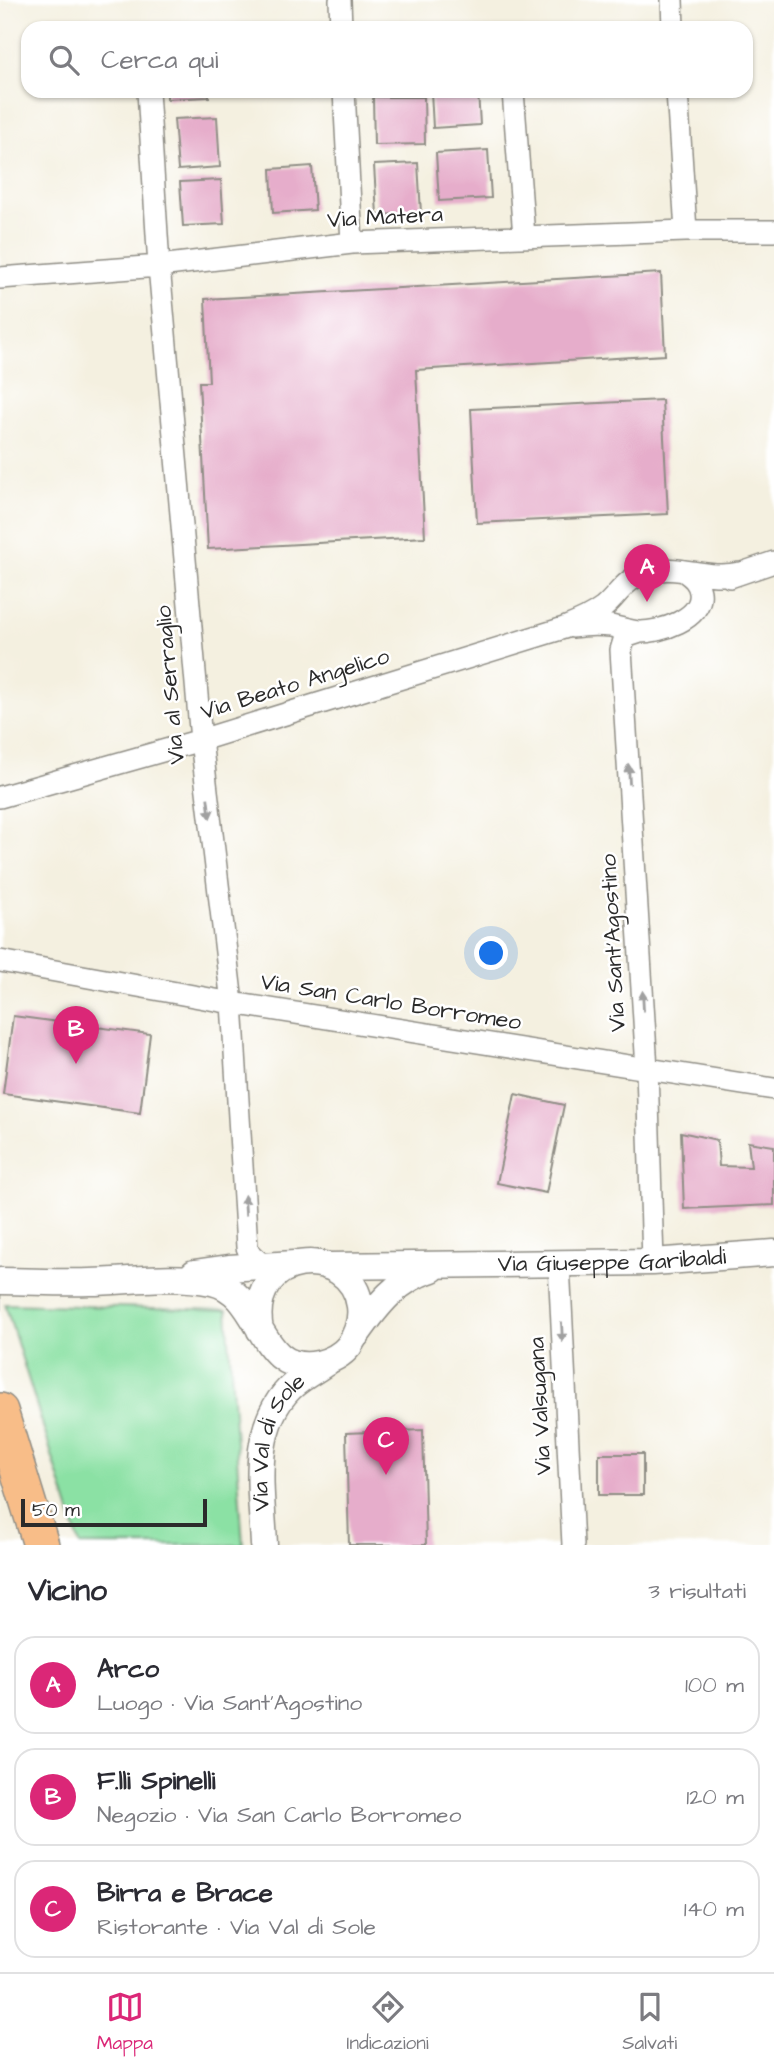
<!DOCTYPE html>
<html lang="it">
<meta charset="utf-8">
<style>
:root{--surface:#fff;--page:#f7f7f7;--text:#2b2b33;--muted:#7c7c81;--line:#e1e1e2;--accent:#db2777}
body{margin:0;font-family:"Architects Daughter",sans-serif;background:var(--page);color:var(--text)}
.scale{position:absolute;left:21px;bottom:18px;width:186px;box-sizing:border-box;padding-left:7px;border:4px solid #2b2b2b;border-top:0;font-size:19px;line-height:24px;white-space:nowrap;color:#2b2b2b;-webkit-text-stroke:5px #fff;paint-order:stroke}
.you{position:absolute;left:492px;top:954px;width:24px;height:24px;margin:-18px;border:5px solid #fff;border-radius:50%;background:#1a73e8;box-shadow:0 0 0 10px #1a73e833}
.badge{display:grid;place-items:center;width:46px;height:46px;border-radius:50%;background:var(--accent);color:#fff;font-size:23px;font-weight:700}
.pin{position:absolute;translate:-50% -58px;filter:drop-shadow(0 2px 4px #0008)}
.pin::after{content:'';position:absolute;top:37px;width:24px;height:21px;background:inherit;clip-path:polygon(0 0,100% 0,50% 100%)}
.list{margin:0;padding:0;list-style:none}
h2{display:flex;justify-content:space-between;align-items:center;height:91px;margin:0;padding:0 28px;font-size:30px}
h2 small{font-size:23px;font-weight:400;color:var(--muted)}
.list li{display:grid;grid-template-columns:46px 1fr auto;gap:21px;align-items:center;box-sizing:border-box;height:98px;margin:0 14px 14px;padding:0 14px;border:2px solid var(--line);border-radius:21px}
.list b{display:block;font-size:26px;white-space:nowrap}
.list p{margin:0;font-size:23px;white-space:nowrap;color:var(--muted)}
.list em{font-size:23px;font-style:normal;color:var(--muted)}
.icon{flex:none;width:38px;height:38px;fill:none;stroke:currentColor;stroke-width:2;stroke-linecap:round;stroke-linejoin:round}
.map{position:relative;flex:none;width:774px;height:1545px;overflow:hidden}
.search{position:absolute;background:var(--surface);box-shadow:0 2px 5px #0004;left:21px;right:21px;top:21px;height:77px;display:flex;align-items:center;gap:18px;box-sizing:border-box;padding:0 24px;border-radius:21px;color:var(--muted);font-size:26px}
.sheet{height:427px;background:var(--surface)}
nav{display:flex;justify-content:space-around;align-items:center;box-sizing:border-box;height:98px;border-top:2px solid var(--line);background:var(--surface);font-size:19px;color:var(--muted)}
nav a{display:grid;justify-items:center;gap:4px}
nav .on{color:var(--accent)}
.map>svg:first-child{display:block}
</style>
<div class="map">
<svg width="774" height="1545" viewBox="0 0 774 1545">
<rect width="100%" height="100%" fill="#fff"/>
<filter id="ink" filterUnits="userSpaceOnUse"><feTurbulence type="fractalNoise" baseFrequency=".0143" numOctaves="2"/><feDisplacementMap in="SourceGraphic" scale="14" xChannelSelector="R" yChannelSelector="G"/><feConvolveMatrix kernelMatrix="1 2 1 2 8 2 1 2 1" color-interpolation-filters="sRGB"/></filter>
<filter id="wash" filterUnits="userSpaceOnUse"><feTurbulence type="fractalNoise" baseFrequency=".00686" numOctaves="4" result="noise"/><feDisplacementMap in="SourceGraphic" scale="28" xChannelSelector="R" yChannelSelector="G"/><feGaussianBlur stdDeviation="1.57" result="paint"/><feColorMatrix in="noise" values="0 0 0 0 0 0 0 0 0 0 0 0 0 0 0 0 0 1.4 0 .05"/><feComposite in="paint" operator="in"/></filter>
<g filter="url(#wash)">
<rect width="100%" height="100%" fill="#f4f0e0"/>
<path fill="#8be1a4" stroke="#5b8668" stroke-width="2" d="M5,1304L227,1310L243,1545H80Z"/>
<g id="blocks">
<path fill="#e6adcb" d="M167,91H209V97L167,99Z
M431,91H478L480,125L433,128Z
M373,97H424L425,144L374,145Z
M217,117L220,167L178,170L174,119Z
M488,150L491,198L439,201L436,153Z
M418,163L421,213L377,215L374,165Z
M312,166L315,210L273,213L271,169Z
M221,180L224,224L183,226L180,182Z
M661,273L665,355L416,370L425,537L208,549L199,382H209L205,299Z
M662,400L668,514L477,523L471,409Z
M13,1016L150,1034L140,1113L3,1094Z
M515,1094L564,1105L546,1193L497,1183Z
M681,1132L717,1140L719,1166L751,1167L748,1142L774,1146V1205L684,1209Z
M423,1430L426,1545H349L346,1433Z
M599,1454H643V1495H599Z"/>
</g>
</g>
<g filter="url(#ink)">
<use href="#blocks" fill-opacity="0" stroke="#908e86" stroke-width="2"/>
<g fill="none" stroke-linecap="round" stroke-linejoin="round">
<path stroke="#ccc9bc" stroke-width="26" stroke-dasharray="26 13" stroke-linecap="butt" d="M0,1297H2"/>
<defs>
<path id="minor" d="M340,0L341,28
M672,0L673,28
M148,91L159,266L201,740L232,1003L247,1247L250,1254L264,1266
M344,91L352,243
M513,91L524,237
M677,91L686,231
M0,278L159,266L352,243L686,231H774
M730,577L774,562
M573,627C585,625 599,625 611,626C620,628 629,631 638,632C659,633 704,619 700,592C698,581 692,577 684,571
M640,632L625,637L621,650L647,1069L653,1262
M0,797L201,740L564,628C577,623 591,617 603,608C621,593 622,580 649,572C677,563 707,581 740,573
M0,961L232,1003L774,1089
M559,1264L573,1545"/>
<g id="tertiary">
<path id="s1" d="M328,1266L653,1262L774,1253"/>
<path d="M194,1273L229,1268L294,1264"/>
<path d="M0,1281C30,1281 60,1283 90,1282C131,1281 173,1274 212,1282C264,1293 257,1377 318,1364C330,1361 341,1356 349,1346C357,1334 362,1321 360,1306C351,1242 245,1249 260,1330"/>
<path d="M357,1334C377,1306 397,1279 432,1269"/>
<path id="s2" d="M264,1545C262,1493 249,1429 290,1388C300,1378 314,1371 326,1363"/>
</g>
<path id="trunk" d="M0,1411L41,1545"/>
</defs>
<use href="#minor" stroke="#908e86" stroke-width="24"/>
<use href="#tertiary" stroke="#908e86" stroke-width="29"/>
<use href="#trunk" stroke="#908e86" stroke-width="38"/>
<use href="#minor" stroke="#fff" stroke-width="21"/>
<use href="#tertiary" stroke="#fff" stroke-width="26"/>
<use href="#trunk" stroke="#f8bd88" stroke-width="35"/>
</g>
<defs><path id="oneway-solid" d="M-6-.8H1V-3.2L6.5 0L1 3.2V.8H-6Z" transform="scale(1.75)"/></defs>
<g fill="#a0a0a0">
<use href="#oneway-solid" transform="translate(629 774) rotate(-93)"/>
<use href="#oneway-solid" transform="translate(209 808) rotate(83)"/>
<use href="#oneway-solid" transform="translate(643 1001) rotate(-93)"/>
<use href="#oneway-solid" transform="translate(245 1205) rotate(-94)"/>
<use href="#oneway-solid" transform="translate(562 1332) rotate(87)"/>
</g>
</g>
<g text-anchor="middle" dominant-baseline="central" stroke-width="5" stroke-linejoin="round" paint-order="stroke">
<g font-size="23" fill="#2b2b2b" stroke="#fff">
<text transform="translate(385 217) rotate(-3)">Via Matera</text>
<text transform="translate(295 684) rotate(-17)">Via Beato Angelico</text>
<text transform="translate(170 685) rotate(-95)">Via al Serraglio</text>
<text transform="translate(613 943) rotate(-93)">Via Sant'Agostino</text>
<text transform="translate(391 1002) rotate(9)">Via San Carlo Borromeo</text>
<text stroke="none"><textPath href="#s1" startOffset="284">Via Giuseppe Garibaldi</textPath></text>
<text transform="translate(540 1406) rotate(-93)">Via Valsugana</text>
<text stroke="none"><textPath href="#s2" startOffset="107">Via Val di Sole</textPath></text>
</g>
</g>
</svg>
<div class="scale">50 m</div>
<div class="you"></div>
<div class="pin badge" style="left:647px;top:602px">A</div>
<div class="pin badge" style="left:76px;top:1064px">B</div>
<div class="pin badge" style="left:386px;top:1475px">C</div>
<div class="search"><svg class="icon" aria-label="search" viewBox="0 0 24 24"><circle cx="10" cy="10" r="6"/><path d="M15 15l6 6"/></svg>Cerca qui</div>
</div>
<section class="sheet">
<h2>Vicino<small>3 risultati</small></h2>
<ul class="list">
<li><span class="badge">A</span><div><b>Arco</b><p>Luogo · Via Sant'Agostino</p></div><em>100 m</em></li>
<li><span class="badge">B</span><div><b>F.lli Spinelli</b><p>Negozio · Via San Carlo Borromeo</p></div><em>120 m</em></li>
<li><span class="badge">C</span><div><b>Birra e Brace</b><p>Ristorante · Via Val di Sole</p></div><em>140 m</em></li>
</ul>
</section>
<nav>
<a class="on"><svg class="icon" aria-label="map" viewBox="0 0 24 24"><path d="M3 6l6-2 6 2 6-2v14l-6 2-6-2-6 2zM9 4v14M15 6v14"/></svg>Mappa</a>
<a><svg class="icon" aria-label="directions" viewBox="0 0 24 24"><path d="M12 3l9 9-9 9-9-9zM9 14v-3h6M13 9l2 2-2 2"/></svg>Indicazioni</a>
<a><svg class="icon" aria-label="saved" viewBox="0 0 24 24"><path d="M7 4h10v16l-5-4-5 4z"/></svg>Salvati</a>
</nav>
